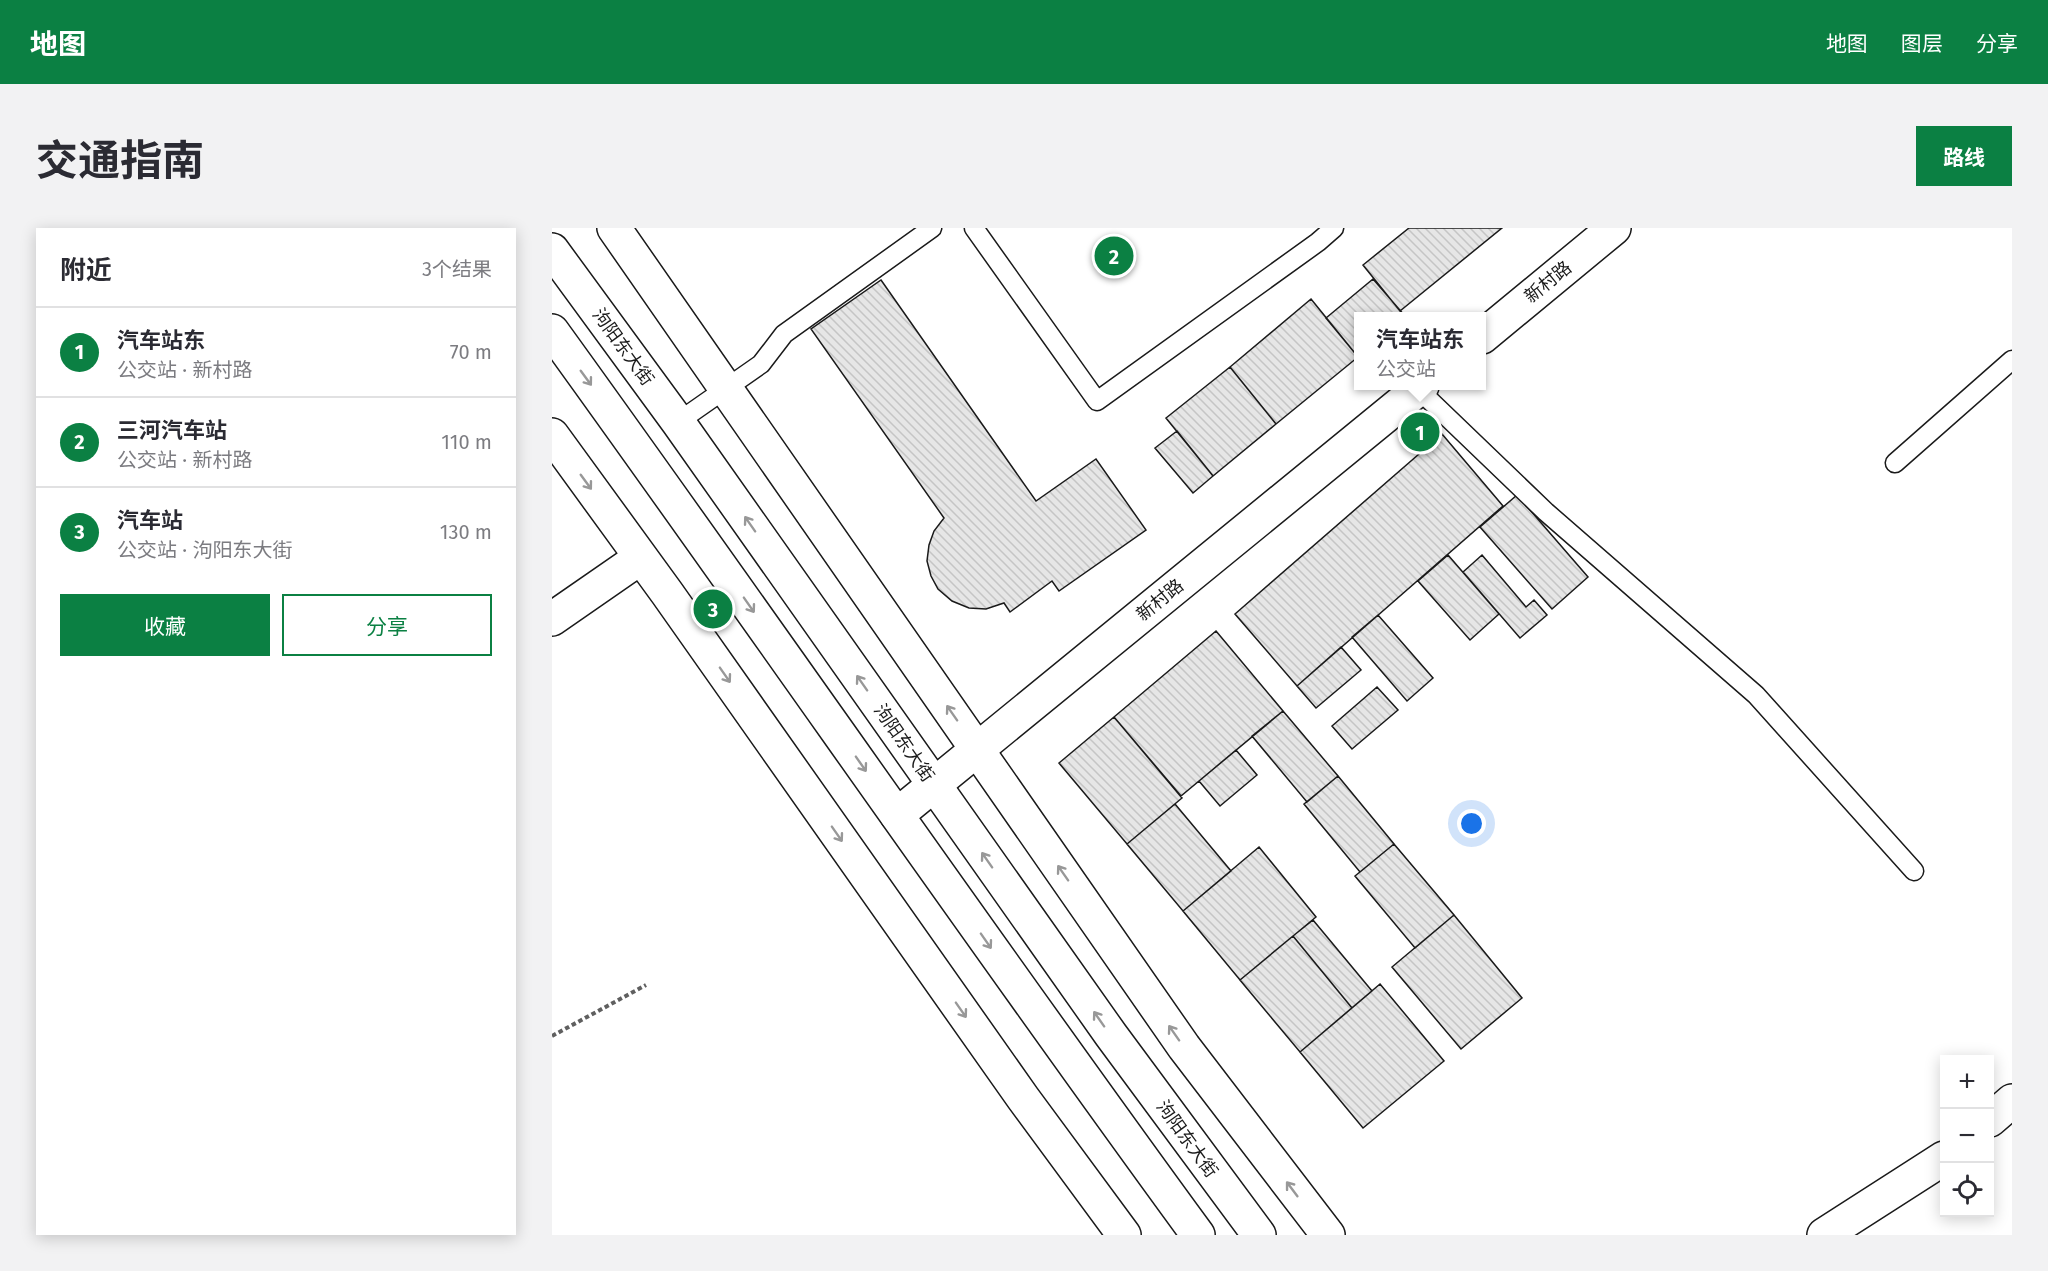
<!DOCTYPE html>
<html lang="zh">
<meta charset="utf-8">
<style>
:root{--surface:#fff;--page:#f2f2f3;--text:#2b2b33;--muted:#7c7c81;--line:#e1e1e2;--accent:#0b8043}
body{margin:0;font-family:"Fira Sans","Noto Sans SC",sans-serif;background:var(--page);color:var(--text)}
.controls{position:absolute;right:18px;bottom:18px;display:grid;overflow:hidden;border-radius:0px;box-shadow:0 3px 15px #0003}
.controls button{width:54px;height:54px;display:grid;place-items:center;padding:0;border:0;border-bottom:2px solid var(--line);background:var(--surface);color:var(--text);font:30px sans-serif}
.you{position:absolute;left:920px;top:596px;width:21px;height:21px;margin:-15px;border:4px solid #fff;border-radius:50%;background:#1a73e8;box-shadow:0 0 0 9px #1a73e833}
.badge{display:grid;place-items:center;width:39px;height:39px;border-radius:50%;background:var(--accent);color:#fff;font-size:20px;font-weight:700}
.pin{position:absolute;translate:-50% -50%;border:3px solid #fff;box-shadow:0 2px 6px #0006}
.popup{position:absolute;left:802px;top:84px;width:132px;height:78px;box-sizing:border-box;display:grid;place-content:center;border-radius:0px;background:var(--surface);filter:drop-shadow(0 2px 4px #0005);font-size:20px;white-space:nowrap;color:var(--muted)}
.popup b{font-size:22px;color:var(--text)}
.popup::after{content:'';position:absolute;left:50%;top:100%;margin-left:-12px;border:12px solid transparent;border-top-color:var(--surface)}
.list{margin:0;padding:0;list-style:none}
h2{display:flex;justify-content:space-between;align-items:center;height:78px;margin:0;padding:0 24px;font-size:26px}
h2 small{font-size:20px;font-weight:400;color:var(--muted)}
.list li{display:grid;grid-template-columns:39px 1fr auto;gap:18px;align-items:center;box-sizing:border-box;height:90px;padding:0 24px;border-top:2px solid var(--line)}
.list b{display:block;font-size:22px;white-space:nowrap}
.list p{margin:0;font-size:20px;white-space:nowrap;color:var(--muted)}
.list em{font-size:20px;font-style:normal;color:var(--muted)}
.actions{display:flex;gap:12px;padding:18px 24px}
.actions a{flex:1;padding:14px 0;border:2px solid var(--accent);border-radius:0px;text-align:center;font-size:21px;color:var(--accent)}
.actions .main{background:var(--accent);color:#fff}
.icon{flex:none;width:33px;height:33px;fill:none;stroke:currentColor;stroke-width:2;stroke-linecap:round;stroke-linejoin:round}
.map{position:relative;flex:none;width:1460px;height:1007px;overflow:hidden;border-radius:0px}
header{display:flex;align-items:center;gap:36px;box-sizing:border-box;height:84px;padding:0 30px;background:var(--accent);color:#fff}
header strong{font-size:28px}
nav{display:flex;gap:33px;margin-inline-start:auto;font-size:21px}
.intro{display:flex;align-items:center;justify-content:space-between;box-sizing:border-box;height:144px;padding:0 36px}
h1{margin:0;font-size:42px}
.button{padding:15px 27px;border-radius:0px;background:var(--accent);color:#fff;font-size:21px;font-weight:700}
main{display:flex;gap:36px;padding:0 36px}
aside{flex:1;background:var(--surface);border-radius:0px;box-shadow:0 3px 15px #0003}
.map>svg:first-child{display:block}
</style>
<header>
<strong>地图</strong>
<nav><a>地图</a><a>图层</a><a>分享</a></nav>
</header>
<div class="intro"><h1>交通指南</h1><a class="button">路线</a></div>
<main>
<aside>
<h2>附近<small>3个结果</small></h2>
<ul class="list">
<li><span class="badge">1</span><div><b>汽车站东</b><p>公交站 · 新村路</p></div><em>70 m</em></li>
<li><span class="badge">2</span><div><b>三河汽车站</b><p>公交站 · 新村路</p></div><em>110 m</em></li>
<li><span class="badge">3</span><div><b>汽车站</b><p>公交站 · 泃阳东大街</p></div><em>130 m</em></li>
</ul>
<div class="actions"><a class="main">收藏</a><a>分享</a></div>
</aside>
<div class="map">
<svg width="1460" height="1007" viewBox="0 0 1460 1007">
<defs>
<pattern id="building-back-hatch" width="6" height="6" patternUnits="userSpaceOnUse" patternTransform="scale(1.5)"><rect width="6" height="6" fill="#e6e6e6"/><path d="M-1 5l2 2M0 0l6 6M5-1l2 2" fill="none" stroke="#c5c5c5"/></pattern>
</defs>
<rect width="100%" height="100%" fill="#fff"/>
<path fill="url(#building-back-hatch)" stroke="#1a1a1a" stroke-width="1.5" d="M857,0H950L848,83L811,37Z
M821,51L853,88H806V129L774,90Z
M329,52L484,273L544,231L594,302L507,363L500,353L458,384L452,375L434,381L417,380L400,373L386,361L379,348L375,333L377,317L382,303L392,290L259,101Z
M759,71L806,129L724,196L678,139Z
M678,139L724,196L661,248L614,190Z
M625,203L661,248L641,265L603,220Z
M890,206L951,278L745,458L683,386Z
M965,267L1036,349L1000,381L928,299Z
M896,327L947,386L918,412L866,353Z
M930,327L974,379L982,372L995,387L968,410L911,344Z
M826,387L881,450L855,473L800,409Z
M664,403L731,483L629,568L562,489Z
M789,419L809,442L764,480L745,458Z
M825,459L846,482L800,521L780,498Z
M731,483L786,548L755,574L700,508Z
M562,489L630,570L575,616L507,535Z
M684,522L705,547L668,578L647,553Z
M786,548L842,616L808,644L752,576Z
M623,576L679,643L631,683L575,616Z
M842,616L902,687L863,720L803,648Z
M707,619L764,689L688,752L631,683Z
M902,687L970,770L909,821L840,739Z
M761,692L820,763L800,780L741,708Z
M741,708L800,780L748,824L688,752Z
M828,756L892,833L811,900L748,824Z"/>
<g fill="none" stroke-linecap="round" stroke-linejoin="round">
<defs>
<path id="service" d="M422,0L545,173L766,14L782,0
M866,161L994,284L1204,467L1362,643
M126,194L209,136L232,106L380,0
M1343,235L1460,132"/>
<path id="minor" d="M62,0L632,819L776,1007
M0,207L115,365L471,870L572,1007
M0,391L88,330
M1438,892L1460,873
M1272,1007L1392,930"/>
<path id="tertiary" d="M930,109L1062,0
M345,587L870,158"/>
<path id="trunk" d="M0,22L126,194L559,807L707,1007
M0,103C217,403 427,708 646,1007"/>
</defs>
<use href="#service" stroke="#1a1a1a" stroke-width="21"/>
<use href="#minor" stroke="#1a1a1a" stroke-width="36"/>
<use href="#tertiary" stroke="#1a1a1a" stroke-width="36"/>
<use href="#trunk" stroke="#1a1a1a" stroke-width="36"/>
<path stroke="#5f5f5f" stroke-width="4" stroke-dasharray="4.5 3" stroke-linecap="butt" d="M0,808L94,757"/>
<use href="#service" stroke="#fff" stroke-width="18"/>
<use href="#minor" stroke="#fff" stroke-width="33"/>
<use href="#tertiary" stroke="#fff" stroke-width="33"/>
<use href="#trunk" stroke="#fff" stroke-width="33"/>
</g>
<defs><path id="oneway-shaft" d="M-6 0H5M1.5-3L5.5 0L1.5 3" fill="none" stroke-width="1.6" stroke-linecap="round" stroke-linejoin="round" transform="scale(1.5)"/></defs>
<g stroke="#989898">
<use href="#oneway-shaft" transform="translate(34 150) rotate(54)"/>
<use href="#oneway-shaft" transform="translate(34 254) rotate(54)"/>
<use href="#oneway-shaft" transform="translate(198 296) rotate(-125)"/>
<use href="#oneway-shaft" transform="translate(197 377) rotate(55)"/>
<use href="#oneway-shaft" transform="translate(173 447) rotate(55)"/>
<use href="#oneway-shaft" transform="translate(310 455) rotate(-125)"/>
<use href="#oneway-shaft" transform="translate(400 485) rotate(-125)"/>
<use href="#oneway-shaft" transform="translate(309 536) rotate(55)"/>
<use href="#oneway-shaft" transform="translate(285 606) rotate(55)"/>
<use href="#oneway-shaft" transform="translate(435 632) rotate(-125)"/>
<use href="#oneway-shaft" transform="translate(511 645) rotate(-125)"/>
<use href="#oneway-shaft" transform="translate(434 713) rotate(55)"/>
<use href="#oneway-shaft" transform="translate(409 782) rotate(55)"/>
<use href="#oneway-shaft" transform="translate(547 791) rotate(-125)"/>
<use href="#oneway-shaft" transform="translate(622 805) rotate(-125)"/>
<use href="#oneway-shaft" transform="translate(740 961) rotate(-127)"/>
</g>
<g text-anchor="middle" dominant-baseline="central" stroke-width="4.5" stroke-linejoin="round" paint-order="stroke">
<g font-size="18" fill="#1a1a1a" stroke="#fff">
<text transform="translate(996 54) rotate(-39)">新村路</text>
<text transform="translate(71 119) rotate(54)">泃阳东大街</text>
<text transform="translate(608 372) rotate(-39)">新村路</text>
<text transform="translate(352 515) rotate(55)">泃阳东大街</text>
<text transform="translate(635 911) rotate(54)">泃阳东大街</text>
</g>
</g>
</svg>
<div class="controls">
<button>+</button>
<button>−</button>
<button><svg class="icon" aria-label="locate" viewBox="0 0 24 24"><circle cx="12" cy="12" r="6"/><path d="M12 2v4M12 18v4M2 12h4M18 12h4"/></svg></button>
</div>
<div class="you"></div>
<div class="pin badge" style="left:868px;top:204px">1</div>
<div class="popup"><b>汽车站东</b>公交站</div>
<div class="pin badge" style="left:562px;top:28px">2</div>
<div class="pin badge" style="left:161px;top:381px">3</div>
</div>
</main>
